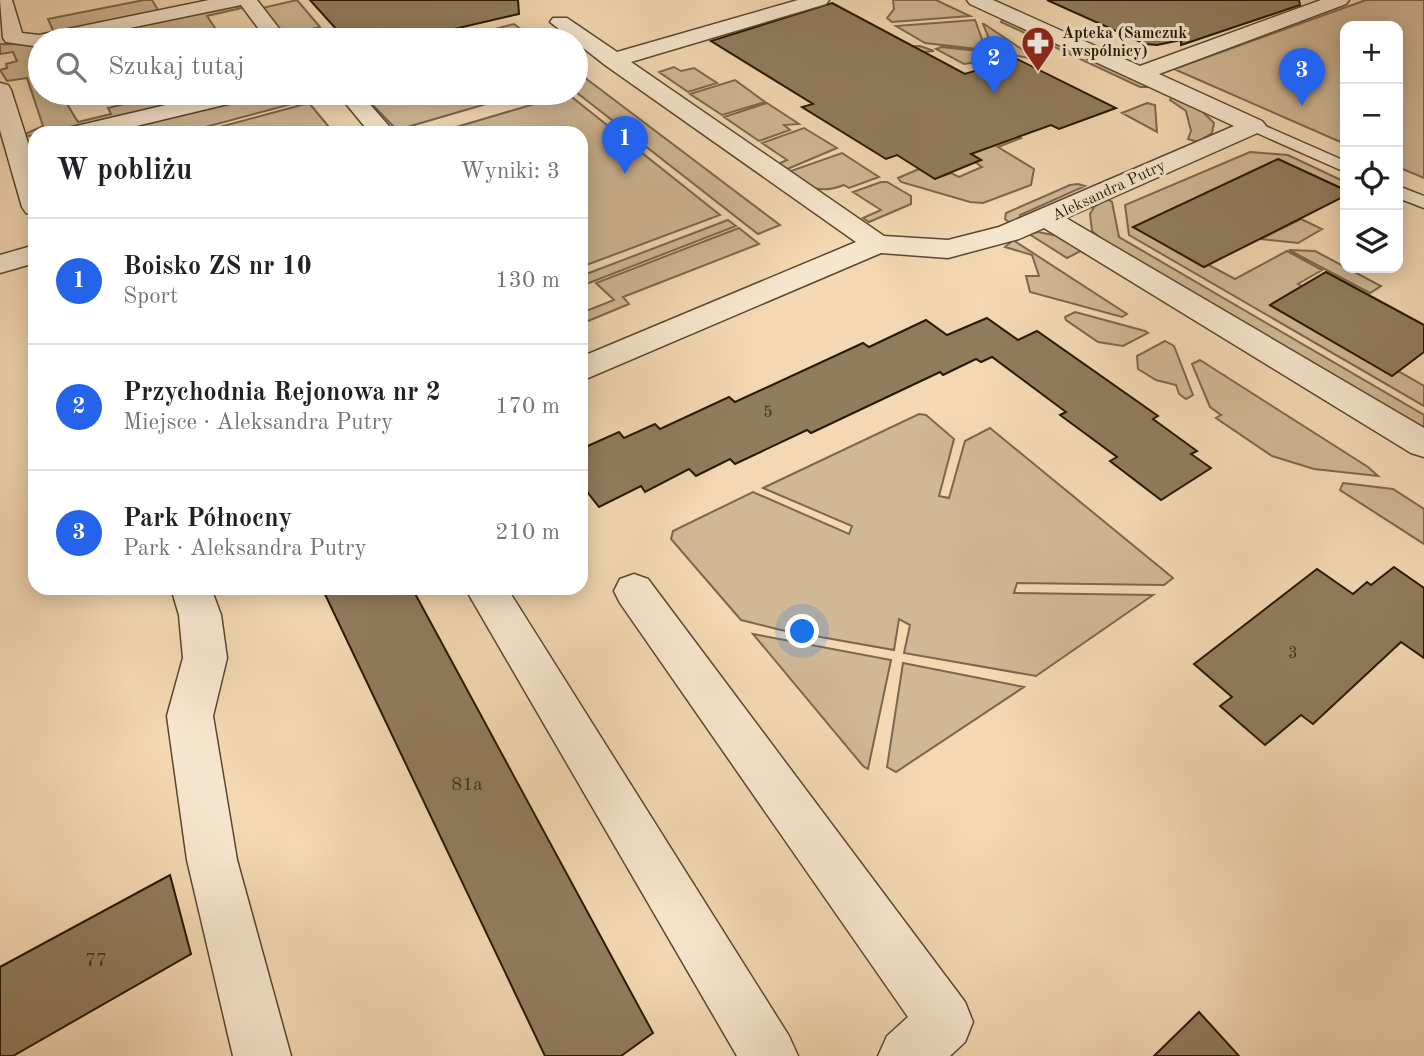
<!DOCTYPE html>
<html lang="pl">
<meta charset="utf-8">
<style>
:root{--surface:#fff;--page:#f2f2f2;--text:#202124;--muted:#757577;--line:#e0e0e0;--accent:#2563eb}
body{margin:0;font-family:"Old Standard TT",serif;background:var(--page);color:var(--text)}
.controls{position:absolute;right:21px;top:21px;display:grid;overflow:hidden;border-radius:14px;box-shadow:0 4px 18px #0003}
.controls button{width:63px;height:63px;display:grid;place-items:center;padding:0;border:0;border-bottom:2px solid var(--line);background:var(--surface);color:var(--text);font:35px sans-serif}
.you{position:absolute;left:803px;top:632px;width:24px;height:24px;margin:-18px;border:5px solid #fff;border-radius:50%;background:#1a73e8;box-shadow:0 0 0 10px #1a73e833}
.badge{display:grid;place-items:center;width:46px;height:46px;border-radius:50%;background:var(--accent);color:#fff;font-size:23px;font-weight:700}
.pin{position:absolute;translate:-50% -58px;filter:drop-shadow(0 2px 4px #0008)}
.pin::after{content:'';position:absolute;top:37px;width:24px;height:21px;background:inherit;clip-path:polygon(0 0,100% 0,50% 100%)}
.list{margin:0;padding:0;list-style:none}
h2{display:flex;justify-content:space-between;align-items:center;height:91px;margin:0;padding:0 28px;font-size:30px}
h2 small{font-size:23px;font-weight:400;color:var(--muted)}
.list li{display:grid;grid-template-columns:46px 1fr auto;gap:21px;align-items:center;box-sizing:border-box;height:126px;padding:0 28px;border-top:2px solid var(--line)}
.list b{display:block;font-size:26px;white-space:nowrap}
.list p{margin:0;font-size:23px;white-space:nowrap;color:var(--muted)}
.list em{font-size:23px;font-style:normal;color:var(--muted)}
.icon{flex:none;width:38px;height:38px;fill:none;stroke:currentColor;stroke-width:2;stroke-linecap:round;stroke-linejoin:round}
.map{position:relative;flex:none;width:1424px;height:1056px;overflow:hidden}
.search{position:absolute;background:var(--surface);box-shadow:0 4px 18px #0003;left:28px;top:28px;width:560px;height:77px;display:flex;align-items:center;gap:18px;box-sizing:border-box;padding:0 24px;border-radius:38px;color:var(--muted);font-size:26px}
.panel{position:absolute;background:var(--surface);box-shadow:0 4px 18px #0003;left:28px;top:126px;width:560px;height:469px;border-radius:21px}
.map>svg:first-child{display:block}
</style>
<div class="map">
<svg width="1424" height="1056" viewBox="0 0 1424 1056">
<rect width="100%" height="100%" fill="#f3d8b3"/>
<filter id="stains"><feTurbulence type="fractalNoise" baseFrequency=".00286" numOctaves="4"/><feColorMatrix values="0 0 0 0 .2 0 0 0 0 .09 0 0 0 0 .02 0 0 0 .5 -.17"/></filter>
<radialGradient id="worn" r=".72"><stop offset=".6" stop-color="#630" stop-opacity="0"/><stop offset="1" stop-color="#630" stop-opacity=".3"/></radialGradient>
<path fill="#d0b795" stroke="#7c684c" stroke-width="2" d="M144,0H152L158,10L155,13L55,35L48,19Z
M297,0L320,27L284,36L262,8Z
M893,0H936L970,16L892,22L887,18L894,9Z
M1366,0H1424V178L1398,167V26H1345V144L1174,69Z
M230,6L246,7L207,16L223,40H61Z
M1003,18L1150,87H1140L1001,22Z
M975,20L986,50L925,43L896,26Z
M514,24L531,37L518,40H453Z
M983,24H984L1038,60L994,51Z
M0,44L40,45V93H64L67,104L78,122L111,114L108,108L170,93H227L58,133L27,136L25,134L43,126L27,78L7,81L0,70L7,68L6,64L17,61L13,52L0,54Z
M920,46L934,51L913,53L960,103L1021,138L998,147L1034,169L1031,185L983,203L970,202L901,182L898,178L919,169L935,179L951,173L959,177L982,167L975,162L981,160L814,50Z
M941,47L988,52L991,60L964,64L936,49Z
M674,67L681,71L694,68L717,83L688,92L659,72Z
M576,71L780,225L758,234L576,92Z
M735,80L765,102L722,115L690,94Z
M263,93H333L183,133H99Z
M361,93H524L397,130Z
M568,94L720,215L581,267V133H436Z
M1172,97L1201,110L1214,123L1212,133L1198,142L1188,139L1191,131L1186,111L1170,100Z
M309,103L334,133H197Z
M767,103L799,124L784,125L790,130L759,141L724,117Z
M1147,103L1155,105L1157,132L1122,113Z
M804,128L837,148L785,170L778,164L787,160L762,143Z
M1250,152L1288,155L1345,182V190L1278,159L1134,227L1203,267L1209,265L1235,279L1287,251L1322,270L1298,284L1303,287L1271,306L1392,375L1398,371L1424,386V406L1129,235L1125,205Z
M842,153L879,177L849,188L844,185C818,195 810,187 788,172Z
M881,182H887L911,196V204L869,222L863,218L881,210L853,192Z
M1078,184L1085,186L1020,215L1021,218L1010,223L1005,219L1006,213L1070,185Z
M1107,199L1112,202L1119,237L1424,415V430L1102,240L1092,231L1090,214L1094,207Z
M1301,219L1322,229L1298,243L1261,239Z
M728,220L736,226L581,286V276Z
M739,228L759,244L623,297L629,304L581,324V313L614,300L596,283Z
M1038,232L1058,236L1081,251L1067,258L1029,234Z
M1013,240L1127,314L1122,317L1030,292L1026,276H1039L1032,255L1005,247Z
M1289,250L1315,251L1381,286L1370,293Z
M1075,312L1145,331L1148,333L1123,346L1098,342L1066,320L1065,317Z
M1165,341L1174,346L1193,395L1186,399L1179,394L1176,385L1156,380L1138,369L1137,356Z
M1200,360L1368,467L1378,476L1314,469L1272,456L1216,418L1221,415L1210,407L1192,364Z
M919,414L926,415L954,439L939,496L949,498L965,441L990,428L1173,578L1164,585L1017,583L1014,593L1153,595L1036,676L904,653L910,625L899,619L894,650L781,630L741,620L671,539L673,531L753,492L849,534L852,526L763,488Z
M1343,483L1393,489L1424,509V544L1340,490Z
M753,634L891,660L868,769L863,766Z
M903,663L1024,687L896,772L887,767Z"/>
<path fill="#917c5e" stroke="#271802" stroke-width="2" d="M310,0H518L519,14L407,40H346Z
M1047,0H1299L1300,5L1181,45V40L1157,45L1145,44Z
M832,3L965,74L1015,58L1116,108L1059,129L1051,125L971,154L981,160L935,179L897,155L886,159L802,107L813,104L711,41Z
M1278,159L1345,190V196L1204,267L1133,227Z
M1326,272L1424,325V352L1392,376L1270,305Z
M987,318L1018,340L1037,331L1158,416L1153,419L1197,451L1191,454L1211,468L1161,500L1110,461L1117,457L1060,415L1066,412L992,357L981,362L976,359L943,375L940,372L811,433L807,430L735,464L730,459L696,476L689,469L645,492L641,486L599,507L581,484V449L619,432L624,438L655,424L660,429L729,397L735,402L863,343L869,347L926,320L947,335Z
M1394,567L1424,588V658L1401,642L1313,724L1301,715L1265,745L1220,706L1232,697L1194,664L1317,569L1353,594L1367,582L1371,585Z
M322,588H412L653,1033L621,1056H545Z
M170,875L191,954L13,1056H0V967Z
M1199,1012L1239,1056H1154Z"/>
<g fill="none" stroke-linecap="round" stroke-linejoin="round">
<defs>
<path id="lane" d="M1254,121L1345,161V172L1248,129L1246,126Z
M1398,186L1424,196V208L1398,198Z"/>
<path id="street" d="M0,0H12L22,33L39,35L209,0H257L288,40H267L241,5L72,40H40V47L6,42L3,38Z
M798,0H829L826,4L631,62L884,236L948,240L999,227L1234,126L970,4L967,0H993L1140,66L1321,0H1349L1346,4L1159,74L1262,121L1266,126L1262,131L1066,218L1424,428V457L1411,453L1044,228L1019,239L948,258L881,253L581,381V357L856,242L605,65L550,22L553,18H567L617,52Z
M0,83L8,85L11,90L35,165V215L26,213L22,207L0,130Z
M217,93H256L253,98L107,133H65L68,128Z
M337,93H360L395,133H370Z
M35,245V263L0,273V255Z
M634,574L648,579L965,1002L973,1022L965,1042L950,1056H878L887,1036L908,1017L620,603L614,591L620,579Z
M171,588H211L221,615L227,658L213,716L237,860L291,1056H233L187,860L167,716L183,658L179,615Z
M465,588H507L789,1036L798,1056H737Z"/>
</defs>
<use href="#lane" stroke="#5a482e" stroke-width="3"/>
<use href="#street" stroke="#5a482e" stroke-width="3"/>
<use href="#lane" fill="#f7e6ce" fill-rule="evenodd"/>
<use href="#street" fill="#f7e6ce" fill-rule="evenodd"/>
</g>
<defs>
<symbol id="pharmacy-pin" viewBox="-11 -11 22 30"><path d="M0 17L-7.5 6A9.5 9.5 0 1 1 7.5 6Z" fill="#8f2418" stroke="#f7e6ce"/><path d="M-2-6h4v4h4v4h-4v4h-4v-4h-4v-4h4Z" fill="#fff"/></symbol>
</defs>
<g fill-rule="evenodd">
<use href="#pharmacy-pin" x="1019" y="24" width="38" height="52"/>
</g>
<g text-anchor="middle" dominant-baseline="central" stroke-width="6" stroke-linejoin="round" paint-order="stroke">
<g font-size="16" font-weight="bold" fill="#271802" stroke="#f7e6ce" text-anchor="start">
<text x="1062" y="34">Apteka (Samczuk<tspan x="1062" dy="18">i wspólnicy)</tspan></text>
</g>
<g font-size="16" fill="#271802" stroke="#f7e6ce">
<text transform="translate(1109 191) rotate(-25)">Aleksandra Putry</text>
</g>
<g font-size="16" fill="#423119">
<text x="768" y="413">5</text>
<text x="1293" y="654">3</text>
</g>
<g font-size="19" fill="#423119">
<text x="467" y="785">81a</text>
<text x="96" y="961">77</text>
</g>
</g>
<rect width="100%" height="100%" filter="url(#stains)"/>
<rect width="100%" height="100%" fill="url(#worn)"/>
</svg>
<div class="controls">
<button>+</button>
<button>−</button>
<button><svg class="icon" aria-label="locate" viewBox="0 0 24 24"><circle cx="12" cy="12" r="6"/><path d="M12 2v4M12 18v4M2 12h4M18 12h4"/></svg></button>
<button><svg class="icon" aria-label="layers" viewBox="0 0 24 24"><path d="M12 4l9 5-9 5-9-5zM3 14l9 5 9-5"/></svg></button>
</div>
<div class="you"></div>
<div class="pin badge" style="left:625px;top:174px">1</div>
<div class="pin badge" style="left:994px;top:94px">2</div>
<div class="pin badge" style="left:1302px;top:106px">3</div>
<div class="search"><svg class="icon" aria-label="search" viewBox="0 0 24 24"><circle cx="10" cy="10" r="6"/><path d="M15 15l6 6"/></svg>Szukaj tutaj</div>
<section class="panel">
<h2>W pobliżu<small>Wyniki: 3</small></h2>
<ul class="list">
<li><span class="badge">1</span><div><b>Boisko ZS nr 10</b><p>Sport</p></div><em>130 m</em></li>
<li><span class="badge">2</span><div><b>Przychodnia Rejonowa nr 2</b><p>Miejsce · Aleksandra Putry</p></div><em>170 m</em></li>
<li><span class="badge">3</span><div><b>Park Północny</b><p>Park · Aleksandra Putry</p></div><em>210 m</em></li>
</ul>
</section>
</div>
